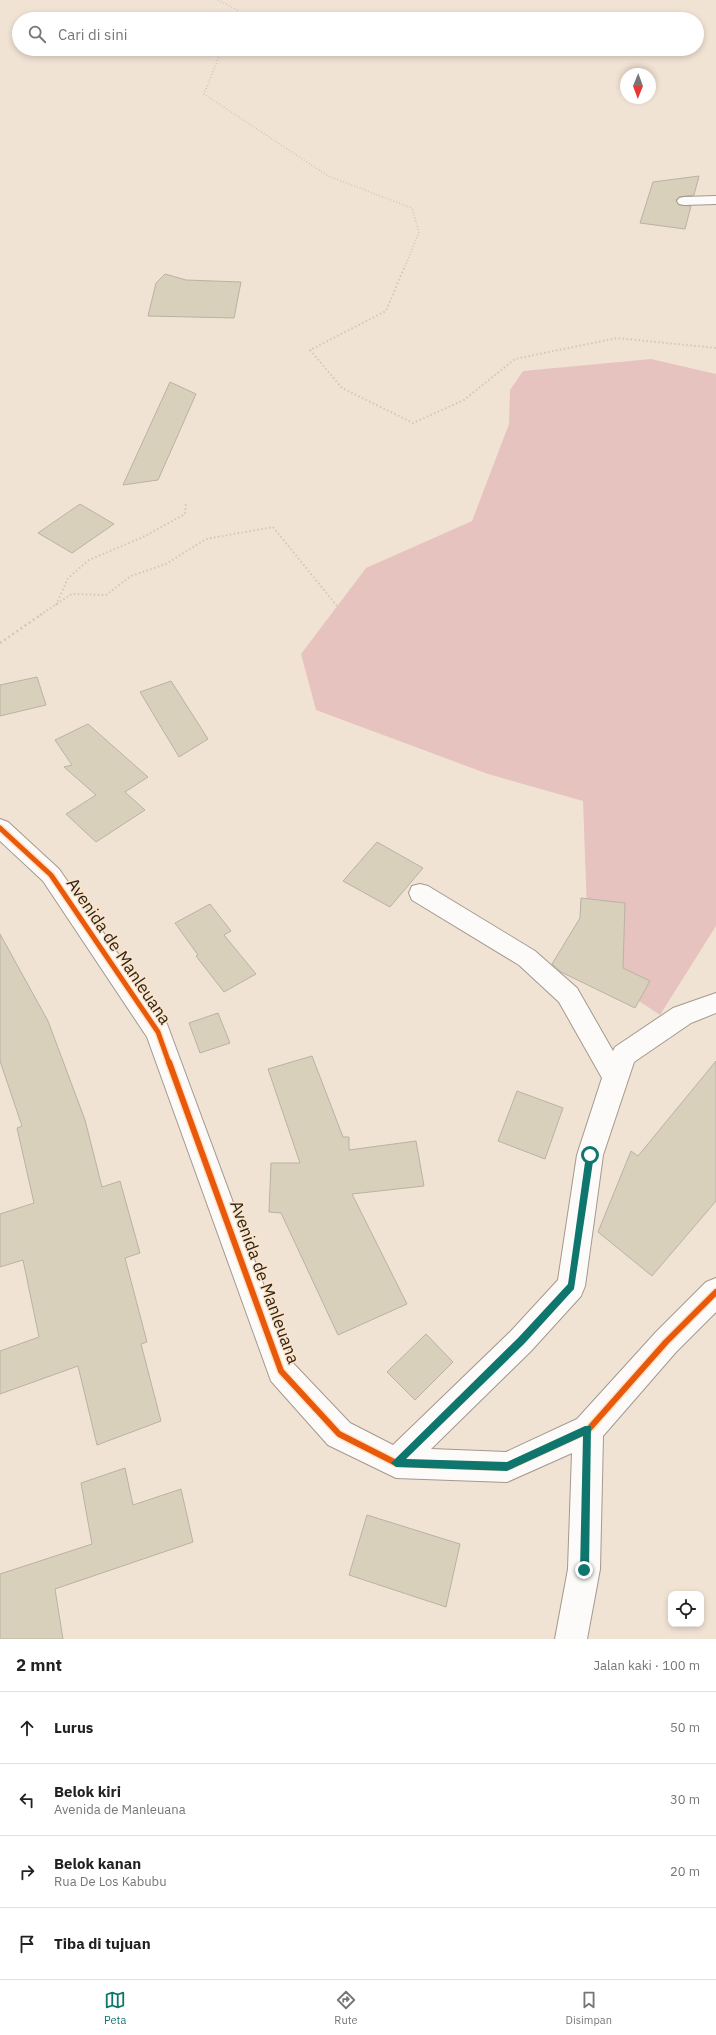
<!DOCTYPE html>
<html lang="id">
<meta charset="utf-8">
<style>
:root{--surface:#fff;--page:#f6f6f6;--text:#222;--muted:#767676;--line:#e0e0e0;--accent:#0f766e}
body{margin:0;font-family:"IBM Plex Sans",sans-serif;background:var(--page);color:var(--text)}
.controls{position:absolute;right:12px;bottom:12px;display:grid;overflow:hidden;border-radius:8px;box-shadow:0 2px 6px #0003}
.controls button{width:36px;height:36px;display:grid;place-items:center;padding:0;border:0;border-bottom:1px solid var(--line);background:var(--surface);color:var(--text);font:20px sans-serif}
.compass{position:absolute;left:620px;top:68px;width:36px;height:36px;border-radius:50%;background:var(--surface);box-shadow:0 2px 6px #0003;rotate:181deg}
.stop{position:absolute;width:12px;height:12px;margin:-9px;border:3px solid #0f766e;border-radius:50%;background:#fff}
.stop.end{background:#0f766e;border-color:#fff;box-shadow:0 1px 4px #0008}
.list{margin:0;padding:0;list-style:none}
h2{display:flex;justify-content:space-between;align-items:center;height:52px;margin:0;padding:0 16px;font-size:17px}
h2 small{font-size:13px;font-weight:400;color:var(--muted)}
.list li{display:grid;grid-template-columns:26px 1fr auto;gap:12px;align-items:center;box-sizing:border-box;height:72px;padding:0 16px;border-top:1px solid var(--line)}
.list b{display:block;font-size:15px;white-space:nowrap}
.list p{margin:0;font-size:13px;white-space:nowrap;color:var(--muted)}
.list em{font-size:13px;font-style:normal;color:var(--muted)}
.icon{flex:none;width:22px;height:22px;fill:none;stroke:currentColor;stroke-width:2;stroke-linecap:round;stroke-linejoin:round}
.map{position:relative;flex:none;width:716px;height:1639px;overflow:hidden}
.search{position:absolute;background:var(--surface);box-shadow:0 2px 6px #0003;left:12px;right:12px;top:12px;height:44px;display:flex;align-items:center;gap:10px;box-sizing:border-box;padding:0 14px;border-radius:22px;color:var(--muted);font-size:15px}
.sheet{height:340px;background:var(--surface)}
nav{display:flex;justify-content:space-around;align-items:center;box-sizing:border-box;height:56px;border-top:1px solid var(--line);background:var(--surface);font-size:11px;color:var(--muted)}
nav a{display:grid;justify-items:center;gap:2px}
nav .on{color:var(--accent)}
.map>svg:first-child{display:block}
</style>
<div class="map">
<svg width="716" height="1639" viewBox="0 0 716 1639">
<rect width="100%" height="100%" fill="#f1e3d4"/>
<path fill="#e7c3bf" d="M651,359L716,374V926L660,1015L589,968L583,801L488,774L316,710L301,654L366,568L472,521L509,424L510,390L523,371Z"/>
<path fill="#d8d0ba" stroke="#b9b2a5" d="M699,176L694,195L679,197L676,200L679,205L691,206L685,229L640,223L653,182Z
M165,274L186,280L241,282L234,318L148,316L156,283Z
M170,382L196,394L158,480L123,485Z
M80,504L114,524L72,553L38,533Z
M37,677L46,705L0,716V685Z
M171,681L208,739L179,757L140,692Z
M88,724L148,777L125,792L145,810L96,842L66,814L96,795L64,767L72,765L55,740Z
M377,842L423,868L390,907L343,881Z
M581,898L625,903L623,968L650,981L635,1008L561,972L552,964L580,918Z
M210,904L231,931L224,935L256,974L224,992L196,956L198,955L175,923Z
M0,934L48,1021L85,1120L102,1187L120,1181L140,1253L125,1258L147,1342L141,1344L161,1421L97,1445L78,1366L0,1394V1351L39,1337L23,1260L0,1267V1214L34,1203L17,1128L22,1126L0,1061Z
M218,1013L230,1043L200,1053L189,1023Z
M312,1056L343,1137H349V1150L416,1141L424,1186L352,1194L407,1304L338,1335L281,1213L269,1212L271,1163H300L268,1069Z
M716,1061V1201L652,1276L598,1232L631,1151L638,1156Z
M517,1091L563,1108L545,1159L498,1141Z
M426,1334L453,1362L415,1400L387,1372Z
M125,1468L133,1505L181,1489L193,1542L55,1589L63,1639H0V1574L92,1544L81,1483Z
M367,1515L460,1544L446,1607L349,1575Z"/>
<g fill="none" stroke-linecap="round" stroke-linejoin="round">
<defs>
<path id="minor" d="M716,196V204L684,205L679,204L677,201L679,198L684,197Z
M0,819L8,822L59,869L167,1024L292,1362L350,1423L393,1445L511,1331L558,1280L577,1155L602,1078L559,1002L519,965L412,900L409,893L412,886L420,884L428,886L535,951L577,988L613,1051L615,1047L673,1008L716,993V1013L691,1023L634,1062L603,1155L585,1286L581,1296L531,1351L431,1449L506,1452L577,1419L656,1332L706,1282L716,1278V1312L676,1352L603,1436L600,1569L587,1639H555L568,1569L572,1453L507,1482L396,1478L328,1445L271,1381L147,1037L43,881L0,841Z"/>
</defs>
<use href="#minor" stroke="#a3998e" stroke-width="2"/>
<path stroke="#ccc8c2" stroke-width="1.5" stroke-dasharray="1 2" stroke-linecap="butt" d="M218,0L237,10L234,19
M222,49L204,94L328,176L412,208L419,232L404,269"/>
<path stroke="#ccc8c2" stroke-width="2" stroke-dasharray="1.5 2.5" stroke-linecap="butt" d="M404,268L386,311L310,350L342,388L413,423L464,400L515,359L617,338L716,348
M56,605L68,578L89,560L143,537L185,514L186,503
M40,615L72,594L106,595L131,576L166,564L206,539L273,527L337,606"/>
<path stroke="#ccc8c2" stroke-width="2.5" stroke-dasharray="2 3" stroke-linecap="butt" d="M0,643L42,614"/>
<use href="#minor" fill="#fdfbf9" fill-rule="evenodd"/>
<defs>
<path id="cycleway-far1" d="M0,828L51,875L158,1032L169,1063"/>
<path id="cycleway" d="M169,1062L281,1371L339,1434L396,1463L507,1467L588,1430L666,1342L716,1292"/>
</defs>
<use href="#cycleway-far1" stroke="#fde4c8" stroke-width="8"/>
<use href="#cycleway" stroke="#fde4c8" stroke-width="9"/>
<use href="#cycleway-far1" stroke="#e8590c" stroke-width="5"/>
<use href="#cycleway" stroke="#e8590c" stroke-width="6"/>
</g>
<path fill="#0f766e" d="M590,1151L594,1155L574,1289L524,1344L406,1459L507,1462L585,1426H591L589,1570L584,1574L580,1570L583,1436L507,1471L396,1467L391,1463L518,1338L568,1284L586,1155Z"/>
<g text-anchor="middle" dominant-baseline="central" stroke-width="3" stroke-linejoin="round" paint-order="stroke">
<g font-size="17" fill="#2e251a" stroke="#fde4c8">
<text transform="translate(119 951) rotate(56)">Avenida de Manleuana</text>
<text transform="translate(265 1282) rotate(70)">Avenida de Manleuana</text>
</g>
</g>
</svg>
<div class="controls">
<button><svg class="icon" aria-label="locate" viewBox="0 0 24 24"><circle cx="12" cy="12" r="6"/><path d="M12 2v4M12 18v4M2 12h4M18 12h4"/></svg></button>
</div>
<svg class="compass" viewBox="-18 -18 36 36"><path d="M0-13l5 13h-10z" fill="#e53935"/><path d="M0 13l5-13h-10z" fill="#767676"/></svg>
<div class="stop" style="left:590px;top:1155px"></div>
<div class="stop end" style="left:584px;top:1570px"></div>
<div class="search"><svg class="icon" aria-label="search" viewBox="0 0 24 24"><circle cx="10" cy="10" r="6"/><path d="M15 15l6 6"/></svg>Cari di sini</div>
</div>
<section class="sheet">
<h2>2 mnt<small>Jalan kaki · 100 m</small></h2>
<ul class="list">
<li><svg class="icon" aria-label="ahead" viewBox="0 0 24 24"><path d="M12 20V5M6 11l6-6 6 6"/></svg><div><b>Lurus</b></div><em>50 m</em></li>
<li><svg class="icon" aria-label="left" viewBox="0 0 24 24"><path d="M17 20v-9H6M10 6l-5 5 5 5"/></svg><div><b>Belok kiri</b><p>Avenida de Manleuana</p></div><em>30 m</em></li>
<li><svg class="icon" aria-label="right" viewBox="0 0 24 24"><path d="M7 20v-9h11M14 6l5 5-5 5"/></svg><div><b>Belok kanan</b><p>Rua De Los Kabubu</p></div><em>20 m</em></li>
<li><svg class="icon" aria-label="arrive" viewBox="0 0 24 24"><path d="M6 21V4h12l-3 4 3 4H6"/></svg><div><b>Tiba di tujuan</b></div></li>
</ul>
</section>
<nav>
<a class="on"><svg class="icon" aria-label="map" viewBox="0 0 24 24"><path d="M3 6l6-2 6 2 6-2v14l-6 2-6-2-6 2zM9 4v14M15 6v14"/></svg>Peta</a>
<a><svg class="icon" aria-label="directions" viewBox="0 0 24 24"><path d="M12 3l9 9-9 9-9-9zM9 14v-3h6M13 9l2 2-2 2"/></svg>Rute</a>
<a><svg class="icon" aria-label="saved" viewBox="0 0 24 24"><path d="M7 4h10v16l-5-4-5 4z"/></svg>Disimpan</a>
</nav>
